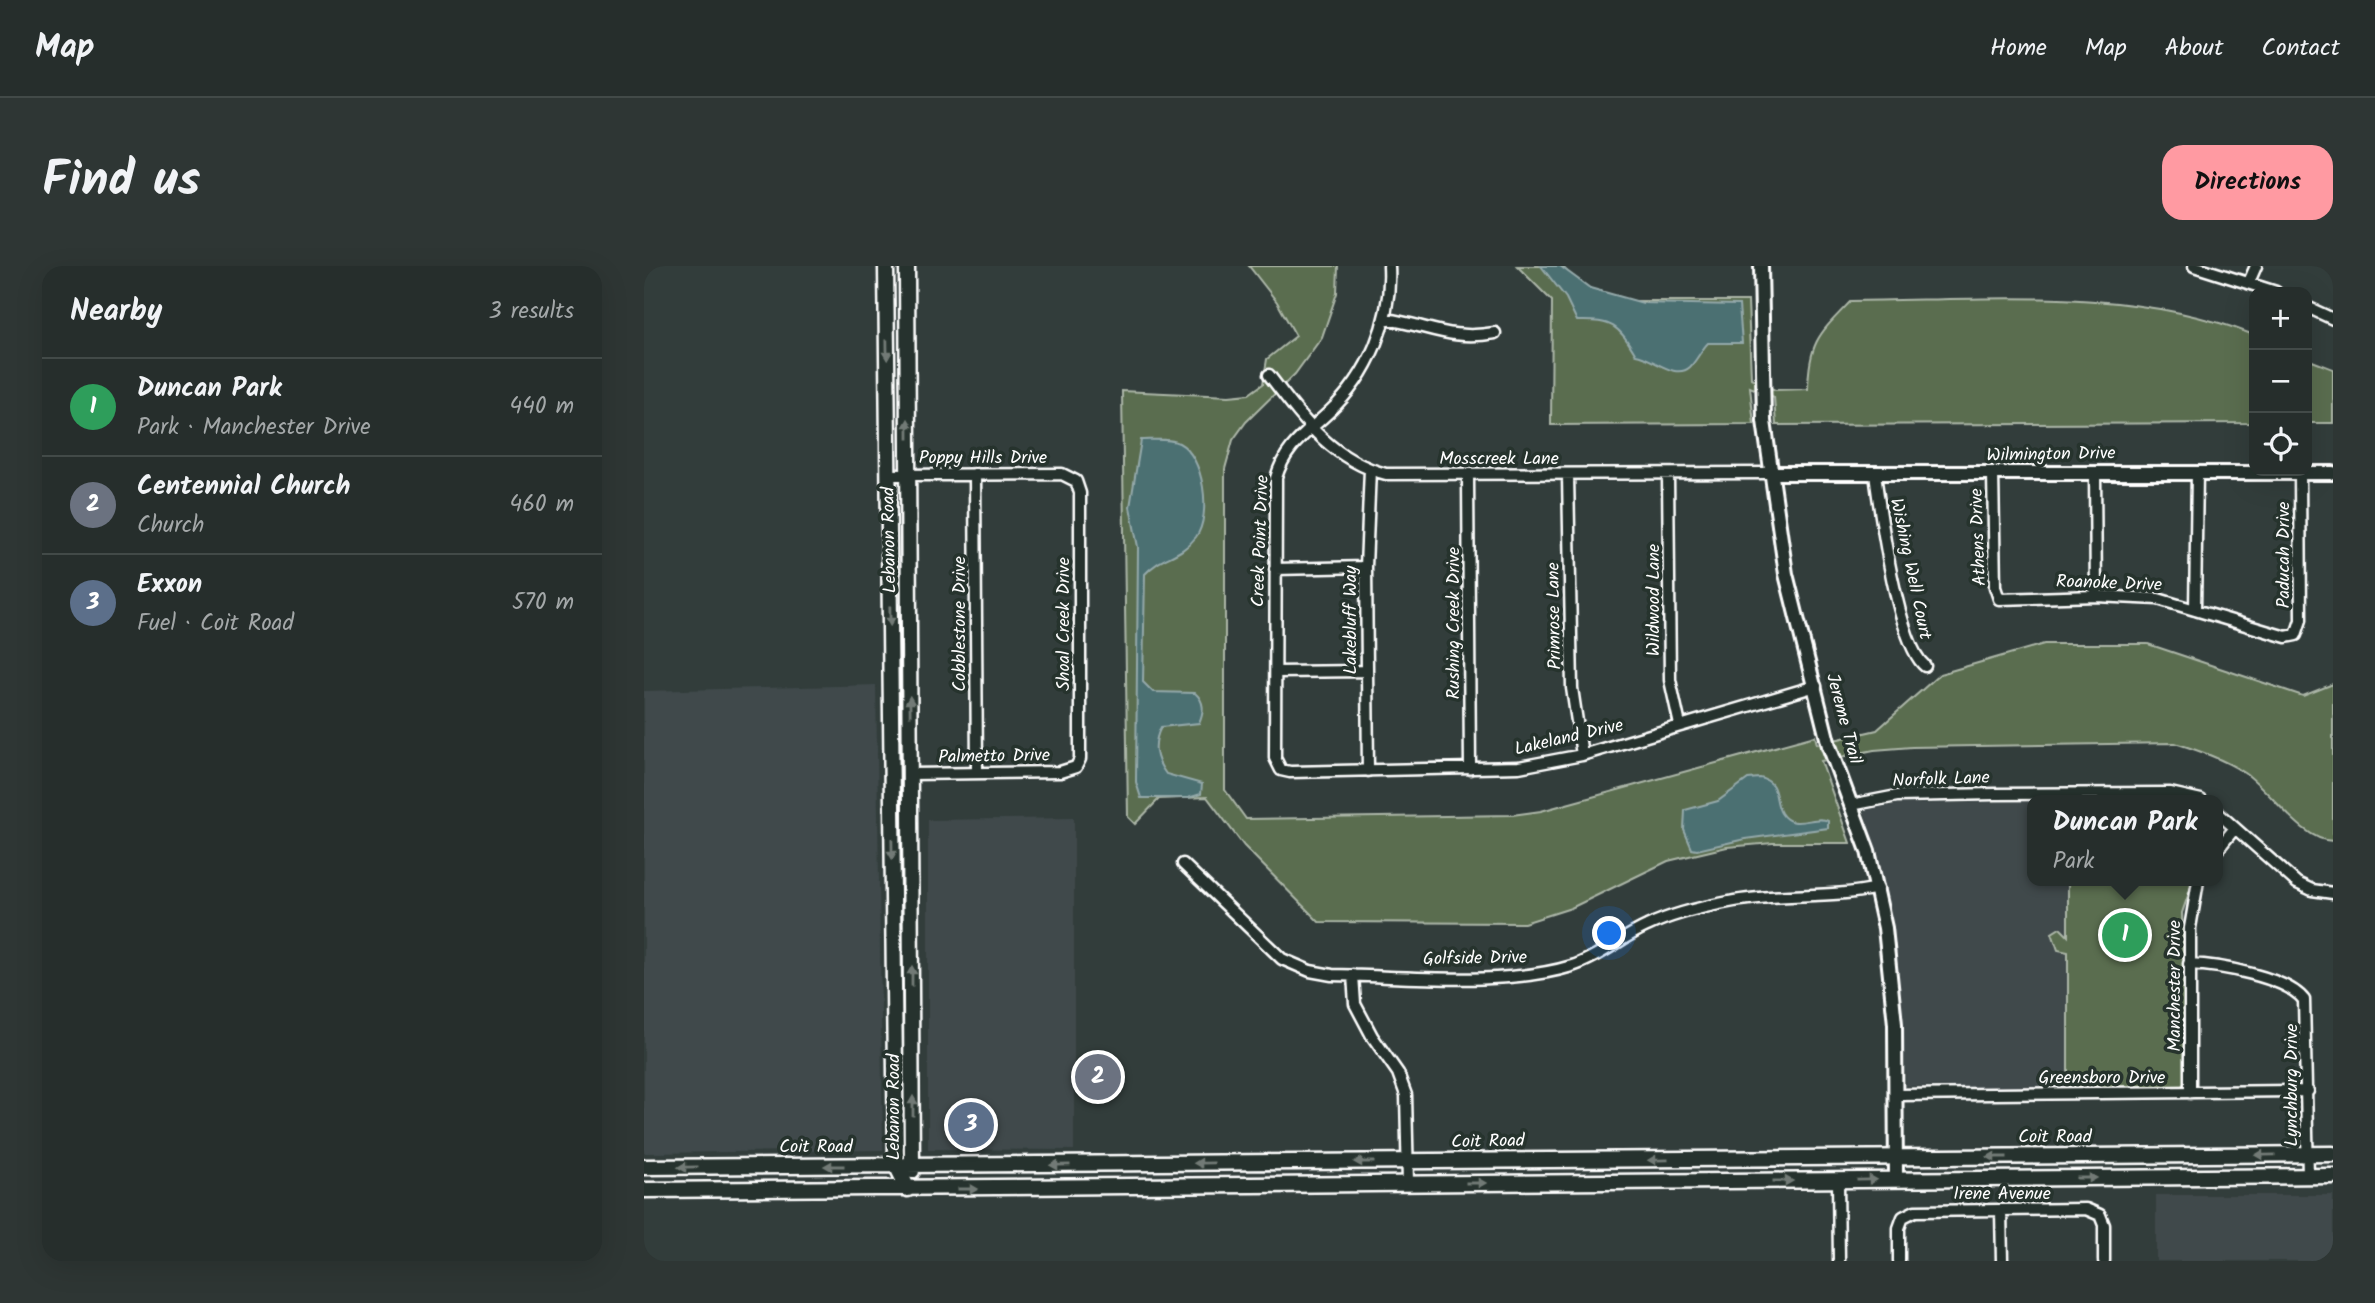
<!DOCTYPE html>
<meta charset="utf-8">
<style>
:root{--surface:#262e2c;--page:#2e3634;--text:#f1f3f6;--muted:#a4a8a9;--line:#424a48;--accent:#ff9aa2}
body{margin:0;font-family:Kalam,sans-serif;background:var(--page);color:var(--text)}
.controls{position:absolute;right:21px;top:21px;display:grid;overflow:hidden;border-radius:14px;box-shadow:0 7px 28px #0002}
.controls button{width:63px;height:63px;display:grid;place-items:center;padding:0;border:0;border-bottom:2px solid var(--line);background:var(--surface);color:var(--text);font:35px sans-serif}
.you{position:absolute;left:966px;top:668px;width:24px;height:24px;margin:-18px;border:5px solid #fff;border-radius:50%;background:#1a73e8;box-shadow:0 0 0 10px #1a73e833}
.badge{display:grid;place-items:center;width:46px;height:46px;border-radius:50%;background:var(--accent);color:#fff;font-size:23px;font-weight:700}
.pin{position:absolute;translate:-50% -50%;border:4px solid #fff;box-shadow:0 2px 7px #0006}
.popup{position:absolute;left:1383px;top:529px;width:196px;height:91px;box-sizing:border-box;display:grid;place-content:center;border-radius:14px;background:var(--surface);filter:drop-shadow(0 2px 5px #0005);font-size:23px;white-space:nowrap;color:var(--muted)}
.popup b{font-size:26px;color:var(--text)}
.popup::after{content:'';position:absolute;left:50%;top:100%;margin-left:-14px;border:14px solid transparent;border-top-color:var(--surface)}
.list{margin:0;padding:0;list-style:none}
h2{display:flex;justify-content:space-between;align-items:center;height:91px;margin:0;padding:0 28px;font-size:30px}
h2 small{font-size:23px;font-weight:400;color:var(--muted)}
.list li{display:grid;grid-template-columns:46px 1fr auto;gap:21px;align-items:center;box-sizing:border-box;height:98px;padding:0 28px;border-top:2px solid var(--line)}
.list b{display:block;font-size:26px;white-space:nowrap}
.list p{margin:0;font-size:23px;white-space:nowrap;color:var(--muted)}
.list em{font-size:23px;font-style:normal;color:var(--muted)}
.icon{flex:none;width:38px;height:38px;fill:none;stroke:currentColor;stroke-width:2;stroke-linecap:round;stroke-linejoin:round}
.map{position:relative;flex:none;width:1689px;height:995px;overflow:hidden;border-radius:21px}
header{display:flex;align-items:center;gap:42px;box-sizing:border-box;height:98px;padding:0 35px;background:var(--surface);border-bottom:2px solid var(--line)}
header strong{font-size:33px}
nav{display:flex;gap:38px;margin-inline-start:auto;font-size:24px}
.intro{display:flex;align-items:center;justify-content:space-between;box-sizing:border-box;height:168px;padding:0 42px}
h1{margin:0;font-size:49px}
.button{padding:18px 32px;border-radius:21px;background:var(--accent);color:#111;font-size:24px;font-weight:700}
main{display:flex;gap:42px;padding:0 42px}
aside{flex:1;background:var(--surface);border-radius:21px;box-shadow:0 7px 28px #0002}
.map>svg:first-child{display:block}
</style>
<header>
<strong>Map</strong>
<nav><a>Home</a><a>Map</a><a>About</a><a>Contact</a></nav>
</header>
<div class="intro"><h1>Find us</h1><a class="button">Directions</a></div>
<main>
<aside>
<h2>Nearby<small>3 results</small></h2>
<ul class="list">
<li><span class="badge" style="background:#2e9e5b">1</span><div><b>Duncan Park</b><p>Park · Manchester Drive</p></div><em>440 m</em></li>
<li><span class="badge" style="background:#6b7280">2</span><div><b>Centennial Church</b><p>Church</p></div><em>460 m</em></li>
<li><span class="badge" style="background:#5c6f8a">3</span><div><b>Exxon</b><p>Fuel · Coit Road</p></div><em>570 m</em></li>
</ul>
</aside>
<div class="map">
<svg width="1689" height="995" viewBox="0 0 1689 995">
<rect width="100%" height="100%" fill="#323d3b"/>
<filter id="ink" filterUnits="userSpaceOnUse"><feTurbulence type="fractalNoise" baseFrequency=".0143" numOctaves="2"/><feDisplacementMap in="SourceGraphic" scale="14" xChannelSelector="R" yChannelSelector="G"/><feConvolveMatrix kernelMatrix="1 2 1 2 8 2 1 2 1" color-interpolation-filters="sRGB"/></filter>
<g filter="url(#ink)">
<path fill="#404a4c" d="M232,419L239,884L0,887V425Z
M1388,535V615H1424V823L1262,820L1258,738L1248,652L1220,544L1254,538Z
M430,552V884L284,883V554Z
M1512,929H1689V995H1512Z"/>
<path fill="#5a6d50" stroke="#acb6a8" stroke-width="2" d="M605,0H694L693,27L678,71L651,108L602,156L589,174L581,203V524L602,553L868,549L897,545L1171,470L1173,478L1233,464L1296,408L1400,378H1504L1659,430L1689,418V575C1658,575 1627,525 1601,507C1579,493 1556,485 1531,477L1268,481L1230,484L1177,495L1206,577H1129L1083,581L1024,595L927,642L880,657L675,656L600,580L563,531L515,533L491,558L484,551L478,125L585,130L605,128L619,118L623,93L652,70L633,36Z
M873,0H918L943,28L976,35H1104L1107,112L1131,124L1164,123C1165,75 1175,68 1207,35C1341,34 1484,19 1610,69V157L1132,159L1130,131L1106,121L1110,158L907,159L908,35Z
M1663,93L1689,103V157H1663Z
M1424,615H1549L1538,647L1542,815L1536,822L1424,823V686L1414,684L1408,667L1416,662L1424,670Z"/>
<path fill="#4c6f72" stroke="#94a9aa" stroke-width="2" d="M897,0H916L946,22L999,37L1095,39L1098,77H1064C1057,84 1053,94 1046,101C1031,115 1008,91 992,89C974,59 969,54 933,55L922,32Z
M497,174C509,174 524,172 535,177C560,190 568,249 552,271C535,293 518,289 501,308L499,416L509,426L551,427C561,436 560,445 555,457L517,461C508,479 511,493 522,508L558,518L557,528L544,532H497L492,516L494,281L486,241Z
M1116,512C1136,516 1129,533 1137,547C1149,566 1171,548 1184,555V562L1101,573L1053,584L1048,583L1040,564L1041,544L1074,535L1104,513Z"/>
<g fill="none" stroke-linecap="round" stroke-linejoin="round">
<defs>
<path id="minor" d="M745,0C748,54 725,109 685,146C662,168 641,180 632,212L631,492L637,504L646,506L875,501L938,489L1172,420
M1550,0L1632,26
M1605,16L1612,0
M1663,41L1689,53
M741,53C784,59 805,75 851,67
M625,109C658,152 687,194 742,208L1126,207
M1451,206L1452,330
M1349,207L1351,321L1355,333L1452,330L1514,333L1642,371L1652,369L1657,354L1656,207
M331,208L333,507
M1024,208L1026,414L1036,459
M1231,208C1236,246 1254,379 1281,400
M244,209L418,208L432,215L436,227V493L432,501L416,506L267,508
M924,209L928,422L938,489
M824,210L826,503
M631,303L722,301
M1551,344L1553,206
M632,406L723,405
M724,505L722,301L726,203
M1207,539L1253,530L1351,528L1526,527L1557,534
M1574,547L1653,617L1668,624L1689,627
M1574,583L1591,562
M539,598L638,693L666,705L688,709C760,710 860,721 928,700C954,692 978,671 1003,660C1028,648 1058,641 1085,636C1135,626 1185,633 1234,622
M1545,698C1574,699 1643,711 1660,734L1664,910
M709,709L711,738L728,770L754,807L762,829L764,917
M1546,827V662L1554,615
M1252,829L1664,825
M1194,915L1195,995
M1357,944L1358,995
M1255,995V962L1259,951L1271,945L1442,943L1456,949L1460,959V995"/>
<path id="tertiary" d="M1117,0L1120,155L1142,308L1185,480L1224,585L1241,662L1251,758L1252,914
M1126,207H1689"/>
<path id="secondary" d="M242,0L252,899L264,923
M263,0L268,905
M0,901L1689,888
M0,924L1689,910"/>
</defs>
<use href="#minor" stroke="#fff" stroke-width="15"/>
<use href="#tertiary" stroke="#fff" stroke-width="18"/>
<use href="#secondary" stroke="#fff" stroke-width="19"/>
<use href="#minor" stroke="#26332d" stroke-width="10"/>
<use href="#tertiary" stroke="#26332d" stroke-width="12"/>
<use href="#secondary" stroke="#26332d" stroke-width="14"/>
</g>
<defs><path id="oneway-solid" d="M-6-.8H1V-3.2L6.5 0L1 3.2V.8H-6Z" transform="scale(1.75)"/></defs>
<g fill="#727a76">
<use href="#oneway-solid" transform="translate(243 84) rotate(89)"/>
<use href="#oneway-solid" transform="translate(264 163) rotate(-90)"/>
<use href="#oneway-solid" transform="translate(246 350) rotate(89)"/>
<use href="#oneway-solid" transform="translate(266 440) rotate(-91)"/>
<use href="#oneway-solid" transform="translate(248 583) rotate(89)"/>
<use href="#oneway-solid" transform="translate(268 710) rotate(-90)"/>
<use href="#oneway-solid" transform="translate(269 840) rotate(-90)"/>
<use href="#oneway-solid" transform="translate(1621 889) rotate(179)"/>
<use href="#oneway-solid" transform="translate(1353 891) rotate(180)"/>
<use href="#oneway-solid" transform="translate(1014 894) rotate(179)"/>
<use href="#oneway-solid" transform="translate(720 896) rotate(180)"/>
<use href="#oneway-solid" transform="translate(560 897) rotate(179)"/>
<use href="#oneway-solid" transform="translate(416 899) rotate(179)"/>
<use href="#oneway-solid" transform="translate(190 900) rotate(180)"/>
<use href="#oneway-solid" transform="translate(44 901) rotate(179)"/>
<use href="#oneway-solid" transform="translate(1443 912)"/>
<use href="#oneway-solid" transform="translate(1223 914) rotate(-1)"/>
<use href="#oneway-solid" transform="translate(1139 915)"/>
<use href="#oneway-solid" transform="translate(832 917)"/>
<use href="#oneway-solid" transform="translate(324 923)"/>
</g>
</g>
<g text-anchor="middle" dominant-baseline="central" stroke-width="7" stroke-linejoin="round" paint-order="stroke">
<g font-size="18" fill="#fff" stroke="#26332d">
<text transform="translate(1407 189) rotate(-1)">Wilmington Drive</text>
<text x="339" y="192">Poppy Hills Drive</text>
<text x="855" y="193">Mosscreek Lane</text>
<text transform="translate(1335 271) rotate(-92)">Athens Drive</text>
<text transform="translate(246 274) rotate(-91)">Lebanon Road</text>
<text transform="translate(617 275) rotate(-88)">Creek Point Drive</text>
<text transform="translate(1640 289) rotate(-90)">Paducah Drive</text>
<text transform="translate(1266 303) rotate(78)">Wishing Well Court</text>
<text transform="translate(1465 318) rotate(2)">Roanoke Drive</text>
<text transform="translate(1010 334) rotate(-90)">Wildwood Lane</text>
<text transform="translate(911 350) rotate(-91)">Primrose Lane</text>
<text transform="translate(707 354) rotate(-90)">Lakebluff Way</text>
<text transform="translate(810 357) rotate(-90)">Rushing Creek Drive</text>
<text transform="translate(316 358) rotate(-90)">Cobblestone Drive</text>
<text transform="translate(420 358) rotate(-90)">Shoal Creek Drive</text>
<text transform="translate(1199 453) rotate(75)">Jereme Trail</text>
<text transform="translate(925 472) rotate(-13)">Lakeland Drive</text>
<text transform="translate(350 491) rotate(-1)">Palmetto Drive</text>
<text transform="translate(1297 514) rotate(-2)">Norfolk Lane</text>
<text transform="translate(831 693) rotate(-1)">Golfside Drive</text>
<text transform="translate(1531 720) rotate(-90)">Manchester Drive</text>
<text x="1458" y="812">Greensboro Drive</text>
<text transform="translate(1648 819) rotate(-90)">Lynchburg Drive</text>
<text transform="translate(250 841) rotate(-90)">Lebanon Road</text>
<text x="1411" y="871">Coit Road</text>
<text transform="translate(844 876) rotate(-1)">Coit Road</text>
<text x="172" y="881">Coit Road</text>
<text x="1358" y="928">Irene Avenue</text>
</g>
</g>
</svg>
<div class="controls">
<button>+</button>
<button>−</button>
<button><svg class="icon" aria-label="locate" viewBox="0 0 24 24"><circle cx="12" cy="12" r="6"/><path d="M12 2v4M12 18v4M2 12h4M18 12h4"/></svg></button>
</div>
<div class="you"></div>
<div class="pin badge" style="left:1481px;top:669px;background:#2e9e5b">1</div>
<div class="popup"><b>Duncan Park</b>Park</div>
<div class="pin badge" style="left:454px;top:811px;background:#6b7280">2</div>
<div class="pin badge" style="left:327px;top:859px;background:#5c6f8a">3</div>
</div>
</main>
